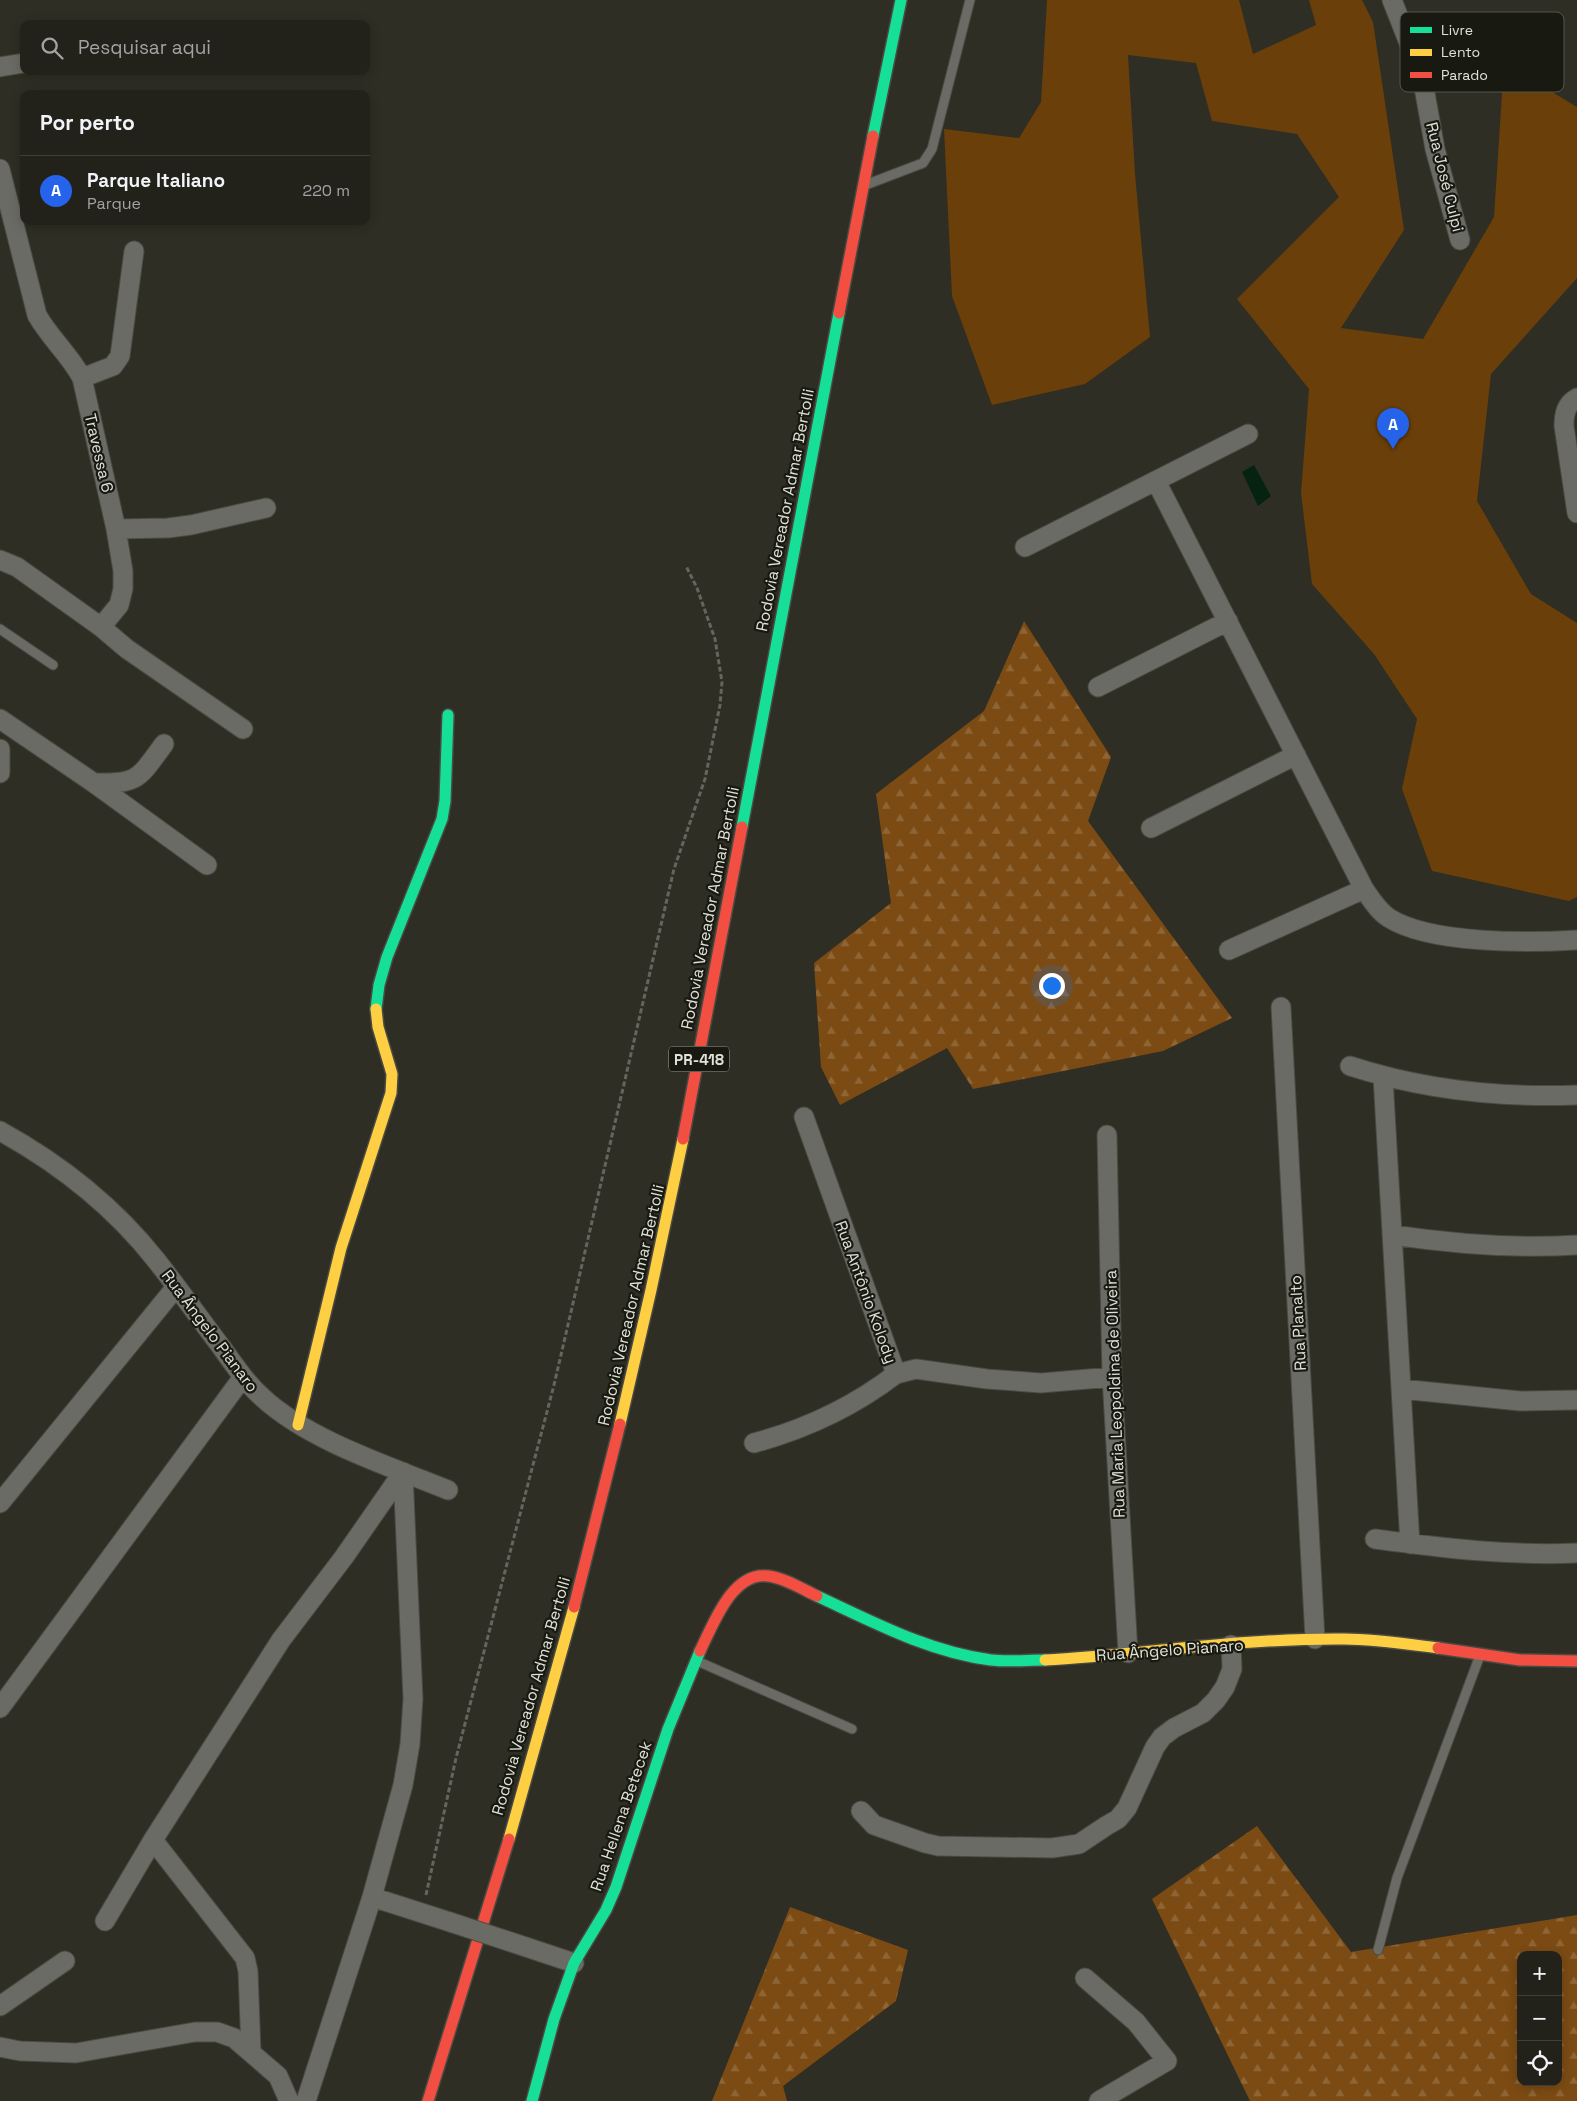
<!DOCTYPE html>
<html lang="pt">
<meta charset="utf-8">
<style>
:root{--surface:#22221b;--page:#2a2a24;--text:#f1f3f6;--muted:#a2a4a3;--line:#3f3f3a;--accent:#2563eb}
body{margin:0;font-family:"Space Grotesk",sans-serif;background:var(--page);color:var(--text)}
.controls{position:absolute;right:15px;bottom:15px;display:grid;overflow:hidden;border-radius:10px;box-shadow:0 2px 12px #0003}
.controls button{width:45px;height:45px;display:grid;place-items:center;padding:0;border:0;border-bottom:1px solid var(--line);background:var(--surface);color:var(--text);font:25px sans-serif}
.you{position:absolute;left:1051px;top:985px;width:18px;height:18px;margin:-12px;border:4px solid #fff;border-radius:50%;background:#1a73e8;box-shadow:0 0 0 8px #1a73e833}
.badge{display:grid;place-items:center;width:32px;height:32px;border-radius:50%;background:var(--accent);color:#fff;font-size:16px;font-weight:700}
.pin{position:absolute;translate:-50% -41px;filter:drop-shadow(0 1px 2px #0008)}
.pin::after{content:'';position:absolute;top:26px;width:18px;height:15px;background:inherit;clip-path:polygon(0 0,100% 0,50% 100%)}
.list{margin:0;padding:0;list-style:none}
h2{display:flex;justify-content:space-between;align-items:center;height:65px;margin:0;padding:0 20px;font-size:21px}
h2 small{font-size:16px;font-weight:400;color:var(--muted)}
.list li{display:grid;grid-template-columns:32px 1fr auto;gap:15px;align-items:center;box-sizing:border-box;height:70px;padding:0 20px;border-top:1px solid var(--line)}
.list b{display:block;font-size:19px;white-space:nowrap}
.list p{margin:0;font-size:16px;white-space:nowrap;color:var(--muted)}
.list em{font-size:16px;font-style:normal;color:var(--muted)}
.icon{flex:none;width:28px;height:28px;fill:none;stroke:currentColor;stroke-width:2;stroke-linecap:round;stroke-linejoin:round}
.map{position:relative;flex:none;width:1577px;height:2101px;overflow:hidden}
.search{position:absolute;background:var(--surface);box-shadow:0 2px 12px #0003;left:20px;top:20px;width:350px;height:55px;display:flex;align-items:center;gap:12px;box-sizing:border-box;padding:0 18px;border-radius:10px;color:var(--muted);font-size:19px}
.panel{position:absolute;background:var(--surface);box-shadow:0 2px 12px #0003;left:20px;top:90px;width:350px;height:135px;border-radius:10px}
.map>svg:first-child{display:block}
</style>
<div class="map">
<svg width="1577" height="2101" viewBox="0 0 1577 2101">
<defs>
<pattern id="forest-firs" width="22" height="20" patternUnits="userSpaceOnUse" patternTransform="scale(1.25)"><rect width="22" height="20" fill="#7c4b14"/><path d="M5 1l3.5 6h-7zM16 11l3.5 6h-7z" fill="#8e6535"/></pattern>
</defs>
<rect width="100%" height="100%" fill="#2e2e24"/>
<path fill="url(#forest-firs)" fill-rule="evenodd" d="M1024,621L1111,757L1088,821L1232,1018L1163,1051L973,1089L947,1048L840,1105L821,1067L814,963L891,903L876,794L984,711Z
M1257,1826L1351,1952L1577,1915V2101H1250L1152,1899ZM1521,1955H1558V2082H1521Z
M790,1907L908,1950L896,2001L783,2086L787,2101H712Z"/>
<path fill="#6a3f0a" d="M1047,0H1239L1253,54L1316,25L1309,0H1362L1373,22L1404,230L1341,328L1423,339L1494,217L1504,63L1577,107V278L1491,374L1477,501L1531,594L1577,623V897L1569,901L1432,871L1402,789L1417,719L1374,654L1312,584L1301,493L1309,389L1237,299L1339,197L1297,134L1212,121L1196,63L1128,55L1135,174L1150,337L1085,384L992,405L952,296L944,129L1019,138L1041,102Z"/>
<path fill="#062211" d="M1254,465L1271,496L1258,506L1242,472Z"/>
<g fill="none" stroke-linecap="round" stroke-linejoin="round">
<defs>
<path id="lane" d="M868,184L923,163L932,149L970,0
M0,629L53,665
M697,1661L852,1729
M1378,1950L1397,1878L1479,1658"/>
<path id="street" d="M1392,0L1422,76L1435,149L1460,240
M0,67L24,63
M0,169L37,315C49,337 70,355 82,378L116,529L123,571V589L119,605L101,627L17,567L0,560
M82,378L113,366L120,356L134,251
M1577,398C1566,404 1564,414 1564,426L1577,513
M1156,481L1364,889C1371,899 1378,911 1389,918C1430,944 1528,943 1577,940
M116,529L168,528L191,525L266,508
M1025,547L1248,434
M101,627L127,649L243,729
M1098,687L1228,621
M0,719L94,783L207,865
M0,749V773
M94,783C139,784 138,779 164,744
M1151,828L1296,755
M1229,950L1364,889
M1281,1007L1315,1639
M1350,1066C1424,1090 1499,1098 1577,1095
M1383,1077L1410,1544
M804,1117L896,1374L916,1369L987,1379L1041,1383L1112,1377
M0,1131C60,1164 114,1207 156,1260C179,1289 200,1319 222,1348C235,1366 247,1384 263,1398C310,1441 389,1466 448,1490
M1107,1135L1112,1377L1128,1653
M1393,1235C1454,1244 1514,1249 1577,1245
M1401,1389L1520,1401L1577,1400
M754,1443C806,1429 853,1407 896,1374
M0,1503L176,1287
M1375,1539C1442,1548 1509,1556 1577,1553
M0,1708L243,1377
M861,1811L874,1825L925,1843L938,1846L1052,1848L1079,1844L1106,1826L1118,1819L1127,1808L1155,1747L1162,1737L1174,1728L1203,1713L1216,1700L1225,1687L1232,1669L1231,1645
M153,1840L245,1958L248,1971L251,2051
M372,1897L450,1922
M105,1921L153,1840L281,1640L344,1557L403,1472
M541,1952L574,1963
M1085,1978L1136,2022L1167,2061L1099,2101
M0,2006L65,1961
M0,2047L20,2051L76,2053L195,2032H217L234,2038L278,2076L289,2101
M306,2101L372,1897L403,1785L410,1744L413,1699L403,1472"/>
<path id="fast" d="M873,136L901,0
M742,827L839,313
M376,1009L379,985L387,957L442,819L445,801L448,715
M817,1596C873,1622 929,1652 991,1660C1008,1662 1027,1660 1045,1660
M532,2101L554,2019L574,1963L606,1910L616,1887L668,1729L700,1651"/>
<path id="slow" d="M620,1424L651,1290L683,1139
M298,1425L341,1248L391,1093L392,1074L378,1027L376,1009
M1045,1660C1144,1654 1244,1638 1344,1639C1375,1639 1407,1644 1438,1648
M509,1839L574,1607"/>
<path id="jam" d="M839,313L873,136
M683,1139L742,827
M574,1607L620,1424
M1438,1648L1520,1660L1577,1661
M700,1651C713,1625 732,1571 768,1576C785,1578 802,1589 817,1596
M428,2101L509,1839"/>
</defs>
<use href="#lane" stroke="#4a4a42" stroke-width="11"/>
<use href="#street" stroke="#4a4a42" stroke-width="21"/>
<use href="#fast" stroke="#4a4a42" stroke-width="14"/>
<use href="#slow" stroke="#4a4a42" stroke-width="14"/>
<use href="#jam" stroke="#4a4a42" stroke-width="14"/>
<path stroke="#65655f" stroke-width="3" stroke-dasharray="5 2.5" stroke-linecap="butt" d="M426,1895L456,1758L554,1385L674,869L705,779L720,705L722,682L715,639L697,588L686,566"/>
<use href="#lane" stroke="#6b6b65" stroke-width="9"/>
<use href="#street" stroke="#6b6b65" stroke-width="19"/>
<use href="#fast" stroke="#16e098" stroke-width="11"/>
<use href="#slow" stroke="#ffcf43" stroke-width="11"/>
<use href="#jam" stroke="#f24e42" stroke-width="11"/>
<defs>
<path id="street-bridge" d="M450,1922L541,1952"/>
</defs>
<use href="#street-bridge" stroke="#4a4a42" stroke-width="21" stroke-linecap="butt"/>
<use href="#street-bridge" stroke="#6b6b65" stroke-width="19"/>
</g>
<g text-anchor="middle" dominant-baseline="central" stroke-width="4.5" stroke-linejoin="round" paint-order="stroke">
<rect fill="#181911" stroke="#a4a59c" stroke-width="1" x="669" y="1046.5" width="60" height="25" rx="4"/>
<g font-size="15" font-weight="bold" fill="#e0e1d7">
<text x="699" y="1059">PR-418</text>
</g>
<g font-size="16" fill="#e0e1d7" stroke="#181911">
<text transform="translate(1445 177) rotate(76)">Rua José Culpi</text>
<text transform="translate(99 453) rotate(77)">Travessa 6</text>
<text transform="translate(785 510) rotate(-79)">Rodovia Vereador Admar Bertolli</text>
<text transform="translate(710 908) rotate(-79)">Rodovia Vereador Admar Bertolli</text>
<text transform="translate(866 1292) rotate(70)">Rua Antônio Kolody</text>
<text transform="translate(631 1305) rotate(-77)">Rodovia Vereador Admar Bertolli</text>
<text transform="translate(1298 1323) rotate(-93)">Rua Planalto</text>
<text transform="translate(210 1331) rotate(53)">Rua Ângelo Pianaro</text>
<text transform="translate(1115 1394) rotate(-92)">Rua Maria Leopoldina de Oliveira</text>
<text transform="translate(1170 1650) rotate(-4)">Rua Ângelo Pianaro</text>
<text transform="translate(531 1696) rotate(-74)">Rodovia Vereador Admar Bertolli</text>
<text transform="translate(621 1816) rotate(-71)">Rua Hellena Betecek</text>
</g>
</g>
<rect x="1400" y="12" width="164" height="80" rx="8" fill="#181911" stroke="#54554c" stroke-width="1"/>
<rect x="1410" y="27" width="22" height="6" fill="#16e098"/>
<rect x="1410" y="49" width="22" height="7" fill="#ffcf43"/>
<rect x="1410" y="72" width="22" height="6" fill="#f24e42"/>
<g font-size="14" fill="#e0e1d7">
<text x="1441" y="35">Livre</text>
<text x="1441" y="57">Lento</text>
<text x="1441" y="80">Parado</text>
</g>
</svg>
<div class="controls">
<button>+</button>
<button>−</button>
<button><svg class="icon" aria-label="locate" viewBox="0 0 24 24"><circle cx="12" cy="12" r="6"/><path d="M12 2v4M12 18v4M2 12h4M18 12h4"/></svg></button>
</div>
<div class="you"></div>
<div class="pin badge" style="left:1393px;top:449px">A</div>
<div class="search"><svg class="icon" aria-label="search" viewBox="0 0 24 24"><circle cx="10" cy="10" r="6"/><path d="M15 15l6 6"/></svg>Pesquisar aqui</div>
<section class="panel">
<h2>Por perto<small></small></h2>
<ul class="list">
<li><span class="badge">A</span><div><b>Parque Italiano</b><p>Parque</p></div><em>220 m</em></li>
</ul>
</section>
</div>
